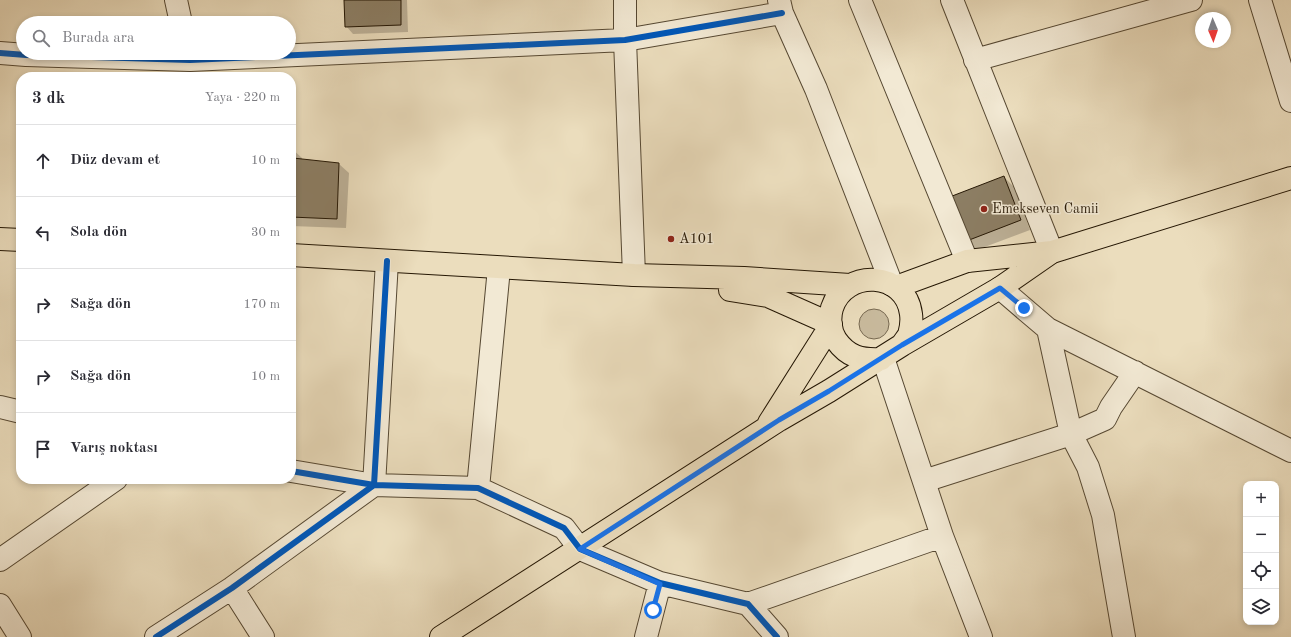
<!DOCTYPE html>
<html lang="tr">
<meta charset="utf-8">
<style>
:root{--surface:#fff;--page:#f2f2f3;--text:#2b2b33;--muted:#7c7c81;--line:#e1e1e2}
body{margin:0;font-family:"Old Standard TT",serif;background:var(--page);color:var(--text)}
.controls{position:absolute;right:12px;bottom:12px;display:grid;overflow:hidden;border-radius:8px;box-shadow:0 2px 6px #0003}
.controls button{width:36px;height:36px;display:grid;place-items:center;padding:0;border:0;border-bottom:1px solid var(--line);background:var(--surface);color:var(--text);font:20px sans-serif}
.compass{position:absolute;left:1195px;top:12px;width:36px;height:36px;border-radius:50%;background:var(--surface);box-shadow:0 2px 6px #0003;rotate:178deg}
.stop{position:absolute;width:12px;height:12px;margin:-9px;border:3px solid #1a73e8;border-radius:50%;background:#fff}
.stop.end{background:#1a73e8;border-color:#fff;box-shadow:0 1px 4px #0008}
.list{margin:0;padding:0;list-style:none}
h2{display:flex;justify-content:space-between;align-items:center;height:52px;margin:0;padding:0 16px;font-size:17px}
h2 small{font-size:13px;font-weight:400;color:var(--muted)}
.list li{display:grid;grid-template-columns:26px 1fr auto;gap:12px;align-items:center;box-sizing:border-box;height:72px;padding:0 16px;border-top:1px solid var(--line)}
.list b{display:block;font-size:15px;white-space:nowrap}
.list em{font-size:13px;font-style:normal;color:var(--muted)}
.icon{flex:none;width:22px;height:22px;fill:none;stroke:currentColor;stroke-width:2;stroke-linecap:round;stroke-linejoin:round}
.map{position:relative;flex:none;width:1291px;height:637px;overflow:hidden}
.search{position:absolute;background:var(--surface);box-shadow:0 2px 6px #0003;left:16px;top:16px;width:280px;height:44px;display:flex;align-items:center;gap:10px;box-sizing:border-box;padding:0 14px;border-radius:22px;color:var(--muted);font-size:15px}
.panel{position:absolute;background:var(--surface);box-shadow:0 2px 6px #0003;left:16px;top:72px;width:280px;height:412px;border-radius:16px}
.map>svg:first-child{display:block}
</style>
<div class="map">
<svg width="1291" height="637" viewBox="0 0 1291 637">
<rect width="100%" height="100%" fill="#ebddbd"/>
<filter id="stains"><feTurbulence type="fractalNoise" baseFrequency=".005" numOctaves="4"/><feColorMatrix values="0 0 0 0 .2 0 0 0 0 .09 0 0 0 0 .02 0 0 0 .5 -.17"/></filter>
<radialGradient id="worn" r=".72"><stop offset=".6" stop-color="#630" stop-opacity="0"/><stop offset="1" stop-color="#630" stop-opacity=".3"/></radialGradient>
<path fill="#c9bb9e" stroke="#776951" d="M859 324a15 15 0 1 1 30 0a15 15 0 1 1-30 0Z"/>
<path fill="#0003" d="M345,0H407L408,32L353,34L346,26Z
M291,148L302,158V160L339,164L349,173L346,228L291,226Z
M1004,177L1014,187L1030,230L974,251L965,241Z"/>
<path fill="#8c7e64" stroke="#251704" d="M344,0H401V25L345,27Z
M291,147H292L293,158L339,163L337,219L291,217Z
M1004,176L1021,220L964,242L947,198Z"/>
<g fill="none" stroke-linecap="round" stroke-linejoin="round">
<defs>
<path id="minor" d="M176,0L181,23
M625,0V40L634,275
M779,0L782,13L816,89L892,285
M860,0L967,261
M952,0L1052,252
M1260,0L1291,101
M0,53L26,55L190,60L625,40L782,13
M975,60L1191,0
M1000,288L1048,329L1291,451
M1048,329L1071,434L1088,467L1103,515L1124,637
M883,358L942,536L981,637
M0,407L21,412
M291,471L374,485L478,488L564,528L580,549L660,583L748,604L777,637
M924,481L1071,434L1105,419L1111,407L1135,372
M478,488L499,268
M0,560L116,479
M232,588L263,637
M748,604L942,536
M0,605L20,637
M156,637L232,588L374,485L387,261
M646,637L660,583"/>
<path id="major" d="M0,239L21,240
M291,255L634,275L744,278L850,285
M896,287L967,261L1052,252L1291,178
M730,290L768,296L831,324
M881,359C861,360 848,357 836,340C830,331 829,318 832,308C845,268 906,271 911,314C912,321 911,328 909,335C907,338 904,342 902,345
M769,423L831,325
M441,637L779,420L829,391L902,345L1000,288L1052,252"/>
</defs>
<use href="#minor" stroke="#564832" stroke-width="24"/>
<use href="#major" stroke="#251704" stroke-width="24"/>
<use href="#minor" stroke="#f2e9d4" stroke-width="22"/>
<use href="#major" stroke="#ebddbd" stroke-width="22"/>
<defs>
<path id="cycleway" d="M0,53L26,55L190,60L625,40L782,13
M291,471L374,485L478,488L564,528L580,549L660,583L748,604L777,637
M156,637L232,588L374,485L387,261"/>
</defs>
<use href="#cycleway" stroke="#f2e9d4" stroke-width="8"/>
<use href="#cycleway" stroke="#0057b8" stroke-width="6"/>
</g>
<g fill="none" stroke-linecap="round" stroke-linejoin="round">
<path stroke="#1a73e8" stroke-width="5" d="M653,610L660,584L580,549L779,420L829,391L902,345L1000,288L1024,308"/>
</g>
<g fill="#8f2418" stroke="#f2e9d4" stroke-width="1.5">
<circle cx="984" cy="209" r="4"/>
<circle cx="671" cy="239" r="4"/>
</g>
<g text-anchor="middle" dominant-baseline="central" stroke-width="3" stroke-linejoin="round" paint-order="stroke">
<g font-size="14" fill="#251704" stroke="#f2e9d4" text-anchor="start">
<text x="992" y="209">Emekseven Camii</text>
<text x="679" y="239">A101</text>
</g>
</g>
<rect width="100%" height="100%" filter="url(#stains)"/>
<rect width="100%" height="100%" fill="url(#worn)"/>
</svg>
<div class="controls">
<button>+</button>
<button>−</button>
<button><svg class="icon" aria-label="locate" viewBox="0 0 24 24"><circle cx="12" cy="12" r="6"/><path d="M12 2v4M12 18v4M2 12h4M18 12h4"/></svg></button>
<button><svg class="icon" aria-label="layers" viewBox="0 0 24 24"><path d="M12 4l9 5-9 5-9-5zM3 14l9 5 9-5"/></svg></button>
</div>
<svg class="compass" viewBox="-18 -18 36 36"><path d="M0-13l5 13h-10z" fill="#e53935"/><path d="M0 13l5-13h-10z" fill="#7c7c81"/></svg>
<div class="stop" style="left:653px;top:610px"></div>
<div class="stop end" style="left:1024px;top:308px"></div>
<div class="search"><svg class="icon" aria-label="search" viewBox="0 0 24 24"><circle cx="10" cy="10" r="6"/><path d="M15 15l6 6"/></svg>Burada ara</div>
<section class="panel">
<h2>3 dk<small>Yaya · 220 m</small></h2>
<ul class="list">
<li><svg class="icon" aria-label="ahead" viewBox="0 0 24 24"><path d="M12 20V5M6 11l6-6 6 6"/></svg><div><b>Düz devam et</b></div><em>10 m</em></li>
<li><svg class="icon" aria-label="left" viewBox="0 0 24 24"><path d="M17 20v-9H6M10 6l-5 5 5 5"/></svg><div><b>Sola dön</b></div><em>30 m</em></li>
<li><svg class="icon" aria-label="right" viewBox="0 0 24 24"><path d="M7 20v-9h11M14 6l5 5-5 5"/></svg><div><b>Sağa dön</b></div><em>170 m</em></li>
<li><svg class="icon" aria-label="right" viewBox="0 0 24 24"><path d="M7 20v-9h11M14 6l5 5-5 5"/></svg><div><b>Sağa dön</b></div><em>10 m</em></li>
<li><svg class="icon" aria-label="arrive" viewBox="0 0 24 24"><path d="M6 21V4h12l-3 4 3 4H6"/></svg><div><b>Varış noktası</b></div></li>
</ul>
</section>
</div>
